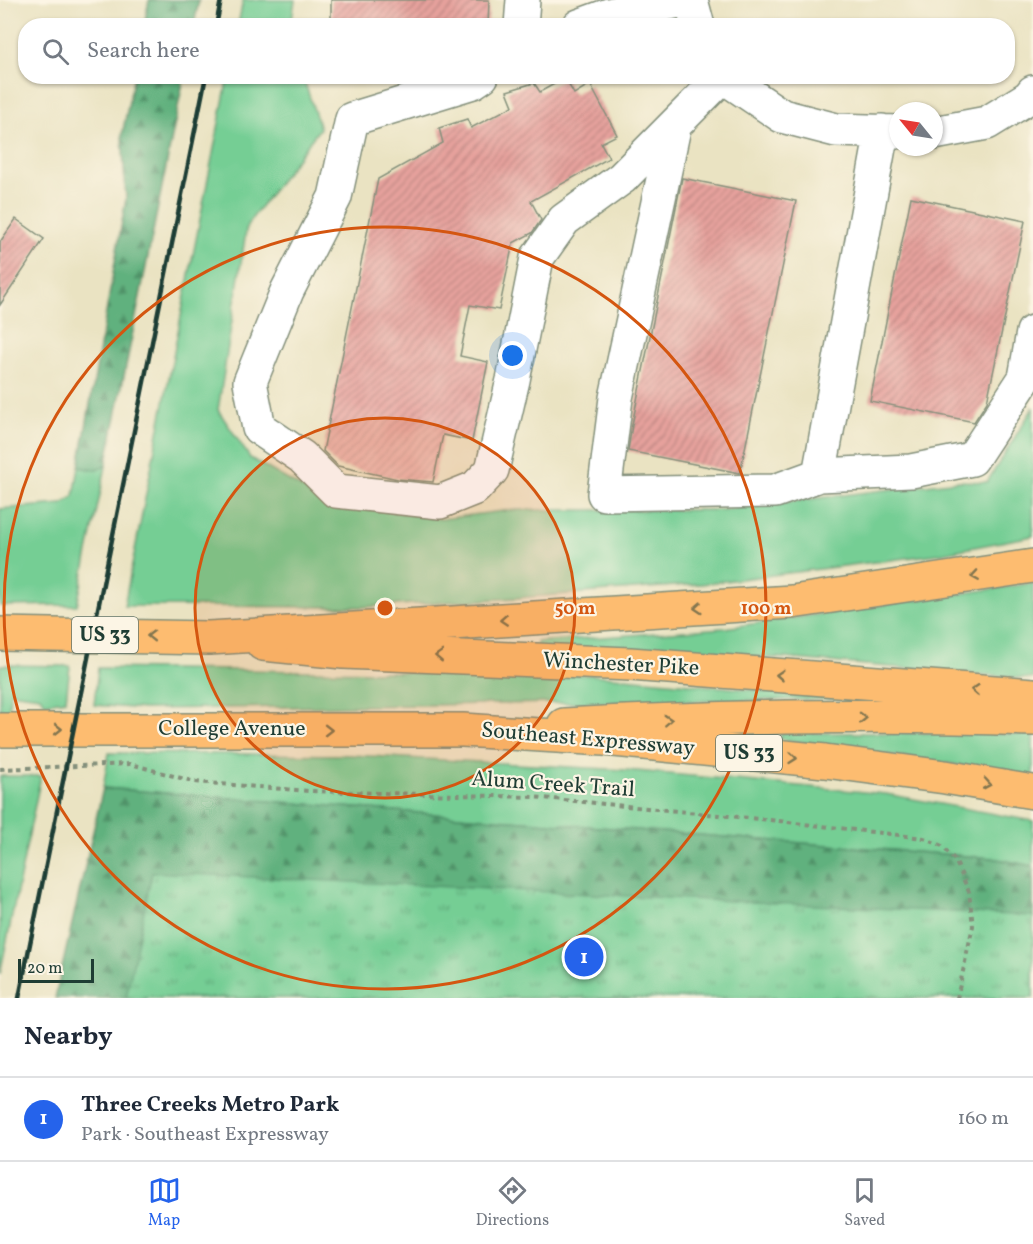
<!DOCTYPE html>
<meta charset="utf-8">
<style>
:root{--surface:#fff;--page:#f6f6f7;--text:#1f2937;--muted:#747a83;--line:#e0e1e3;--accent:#2563eb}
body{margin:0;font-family:Vollkorn,serif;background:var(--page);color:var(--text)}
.compass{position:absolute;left:889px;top:102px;width:54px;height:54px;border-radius:50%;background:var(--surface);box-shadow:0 2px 4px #0004;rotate:300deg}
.scale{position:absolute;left:18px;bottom:15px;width:76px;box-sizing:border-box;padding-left:6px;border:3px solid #1f3d34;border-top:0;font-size:16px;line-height:21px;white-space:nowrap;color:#1f3d34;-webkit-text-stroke:4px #fcf5e5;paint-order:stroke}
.you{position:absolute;left:513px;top:356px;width:21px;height:21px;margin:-15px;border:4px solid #fff;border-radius:50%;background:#1a73e8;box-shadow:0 0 0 9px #1a73e833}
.badge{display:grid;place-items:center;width:39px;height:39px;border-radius:50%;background:var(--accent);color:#fff;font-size:20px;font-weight:700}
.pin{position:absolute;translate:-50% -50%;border:3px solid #fff;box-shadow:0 2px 6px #0006}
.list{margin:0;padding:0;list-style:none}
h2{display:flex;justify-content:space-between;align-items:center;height:78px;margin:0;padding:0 24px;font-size:26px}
h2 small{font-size:20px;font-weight:400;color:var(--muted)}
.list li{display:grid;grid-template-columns:39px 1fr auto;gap:18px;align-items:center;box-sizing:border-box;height:84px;padding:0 24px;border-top:2px solid var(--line)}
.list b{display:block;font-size:22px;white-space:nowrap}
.list p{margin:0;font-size:20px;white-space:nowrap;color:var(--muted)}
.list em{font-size:20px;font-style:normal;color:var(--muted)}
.icon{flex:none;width:33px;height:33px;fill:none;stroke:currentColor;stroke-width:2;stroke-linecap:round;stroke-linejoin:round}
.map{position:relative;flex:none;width:1033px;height:998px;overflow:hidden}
.search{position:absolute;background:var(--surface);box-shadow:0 2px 4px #0004;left:18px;right:18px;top:18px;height:66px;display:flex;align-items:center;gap:15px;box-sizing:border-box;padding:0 21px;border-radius:24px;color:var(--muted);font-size:22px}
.sheet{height:162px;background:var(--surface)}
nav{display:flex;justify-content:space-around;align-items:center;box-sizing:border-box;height:84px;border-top:2px solid var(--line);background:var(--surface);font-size:16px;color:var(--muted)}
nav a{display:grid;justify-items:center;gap:3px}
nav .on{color:var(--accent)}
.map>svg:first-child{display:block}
</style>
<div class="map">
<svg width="1033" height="998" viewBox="0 0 1033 998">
<defs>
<pattern id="forest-firs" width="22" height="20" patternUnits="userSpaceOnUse" patternTransform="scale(1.5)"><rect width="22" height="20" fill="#60b17e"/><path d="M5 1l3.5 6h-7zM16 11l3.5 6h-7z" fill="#4f9168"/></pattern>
<pattern id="park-tufts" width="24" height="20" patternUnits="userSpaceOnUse" patternTransform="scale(1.5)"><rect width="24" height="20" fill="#75ce94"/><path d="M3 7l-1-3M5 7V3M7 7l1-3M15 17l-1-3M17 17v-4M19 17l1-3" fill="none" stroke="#5fa87a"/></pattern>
<pattern id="building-hatch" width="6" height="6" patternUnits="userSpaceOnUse" patternTransform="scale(1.5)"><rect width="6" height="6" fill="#e7a29d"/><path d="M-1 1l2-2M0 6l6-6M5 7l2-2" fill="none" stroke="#bb8581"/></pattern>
</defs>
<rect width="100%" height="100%" fill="#fcf5e5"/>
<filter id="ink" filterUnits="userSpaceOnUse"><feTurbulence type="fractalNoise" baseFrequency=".0167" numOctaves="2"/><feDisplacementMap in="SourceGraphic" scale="12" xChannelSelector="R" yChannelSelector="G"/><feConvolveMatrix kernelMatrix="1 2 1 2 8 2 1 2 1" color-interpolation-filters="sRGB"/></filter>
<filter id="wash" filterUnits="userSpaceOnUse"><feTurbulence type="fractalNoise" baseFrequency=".008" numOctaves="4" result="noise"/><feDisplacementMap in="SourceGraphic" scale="24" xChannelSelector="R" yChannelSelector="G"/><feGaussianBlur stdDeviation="1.35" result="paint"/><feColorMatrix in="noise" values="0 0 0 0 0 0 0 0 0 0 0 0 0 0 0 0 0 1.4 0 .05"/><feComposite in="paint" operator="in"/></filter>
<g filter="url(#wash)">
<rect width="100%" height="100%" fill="#eae3c2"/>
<path fill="#75ce94" stroke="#4a8664" stroke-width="1.5" d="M243,0H295L291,25H238Z
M228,77H303L320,128L247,225L218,410L250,458L324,501L441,519L511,510H721L958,481L987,482L1033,408V536L938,554L701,584L516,598L363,607L124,606Z
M106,466L77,605L0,606V509L62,504L74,496L79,467L94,470Z
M1033,583V679L783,658L537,650V642L724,628Z
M0,665L70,666L66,700L45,703L40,696L10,692L9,710H0Z
M98,668L592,675L852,699L145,709L94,705Z
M781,733H972L1033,735V776L780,739Z
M109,753L350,755L626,770L886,794L1033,821V866L992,858L103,788Z
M0,776H41L0,974Z"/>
<path fill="url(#forest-firs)" stroke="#407759" stroke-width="1.5" d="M149,0H199L194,25H144Z
M134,76L184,77L106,466L94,470L79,467L126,199L122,135Z
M103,788L992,858L1033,866V998H55Z"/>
<path fill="url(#park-tufts)" stroke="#4a8664" stroke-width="1.5" d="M152,872L1033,916V998H126Z"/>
<g id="blocks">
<path fill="url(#building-hatch)" d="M331,0H489L488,26H331Z
M565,78L574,94L590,84L617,135L601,143L609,158L531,201L541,220L532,233L513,243L499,310L470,305L460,356L488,362L472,441L443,435L433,482L398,479L338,466L323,451L378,179L443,143L439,128L467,119L471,128L513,106L507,91L534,83L540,92Z
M682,178L796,201L740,473L628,451L632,425Z
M911,197L1025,221L987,402L974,422L870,401Z
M16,219L44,239L0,305V242Z"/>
</g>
</g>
<g filter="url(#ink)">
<use href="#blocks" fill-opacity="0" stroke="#84907b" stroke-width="1.5"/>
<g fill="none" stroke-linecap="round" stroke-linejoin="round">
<defs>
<path id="minor" d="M691,0L698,26
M521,26L523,0
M579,26L609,15L684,0
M482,76L473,82L352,119L335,197L287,291L250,382L259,428L302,457L336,491L440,502L475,488L492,470L513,380L537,258L564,220L622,178L723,76
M729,76L736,85L782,116L836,130L898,132
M674,128L616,398L604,494L775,491L819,475
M882,131L819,475L911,471L972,459L1025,378L1033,332
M934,133L987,123L1029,97L1033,92"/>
<path id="major" d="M263,644L343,652L630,664L1033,695
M564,725C719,717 878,713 1033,719"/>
<path id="highway" d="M0,634L209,638L792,602L1033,566
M0,730H463L604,739L825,761L945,777L1033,792"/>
</defs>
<use href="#minor" stroke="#84907b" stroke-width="36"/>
<use href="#major" stroke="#84907b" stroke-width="36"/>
<use href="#highway" stroke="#84907b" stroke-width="36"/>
<path stroke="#84907b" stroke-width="4" stroke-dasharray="4.5 4.5" stroke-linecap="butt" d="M0,769L131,764L195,782L309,791L533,797L770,820L924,838L942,846L955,860L969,892L973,926L957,998"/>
<use href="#minor" stroke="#fff" stroke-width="33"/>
<use href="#major" stroke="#fdbc70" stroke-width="33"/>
<use href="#highway" stroke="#fdbc70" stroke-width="33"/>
<path stroke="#1f3d34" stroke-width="4.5" d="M216,26L221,0
M19,998L206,76"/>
</g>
<defs><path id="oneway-chevron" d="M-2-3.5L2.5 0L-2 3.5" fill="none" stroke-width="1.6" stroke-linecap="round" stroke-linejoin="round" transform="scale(1.5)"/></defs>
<g stroke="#83764f">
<use href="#oneway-chevron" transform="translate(975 576) rotate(171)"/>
<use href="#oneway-chevron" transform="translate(698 608) rotate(176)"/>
<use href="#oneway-chevron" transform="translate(504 620) rotate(176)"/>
<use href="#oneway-chevron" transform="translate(151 636) rotate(-179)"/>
<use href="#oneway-chevron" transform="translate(439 656) rotate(-178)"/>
<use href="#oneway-chevron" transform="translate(780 675) rotate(-176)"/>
<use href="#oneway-chevron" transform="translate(975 690) rotate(-175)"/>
<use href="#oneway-chevron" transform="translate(863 718) rotate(-1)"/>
<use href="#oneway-chevron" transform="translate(668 720) rotate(-3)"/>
<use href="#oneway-chevron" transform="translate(58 729)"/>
<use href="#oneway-chevron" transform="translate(328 730)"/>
<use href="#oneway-chevron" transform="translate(793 758) rotate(6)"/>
<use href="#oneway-chevron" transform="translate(987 784) rotate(10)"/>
</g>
</g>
<circle cx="385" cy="608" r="190" fill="#d45610" fill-opacity=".12"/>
<g fill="none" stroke="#d45610" stroke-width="3">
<circle cx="385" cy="608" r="190"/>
<circle cx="385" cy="608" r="381"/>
</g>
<g text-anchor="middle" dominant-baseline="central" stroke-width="4.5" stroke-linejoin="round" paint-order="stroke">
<g fill="#fcf5e5" stroke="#617469" stroke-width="1.5">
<rect x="72" y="617" width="66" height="36" rx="4.5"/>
<rect x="716" y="735" width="66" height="36" rx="4.5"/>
</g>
<g font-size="21" font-weight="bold" fill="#1f3d34">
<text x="105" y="635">US 33</text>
<text x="749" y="753">US 33</text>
</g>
<g font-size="22" fill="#1f3d34" stroke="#fcf5e5">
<text transform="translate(621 665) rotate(3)">Winchester Pike</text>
<text x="232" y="729">College Avenue</text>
<text transform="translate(588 740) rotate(5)">Southeast Expressway</text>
<text transform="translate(553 785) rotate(4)">Alum Creek Trail</text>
</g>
</g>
<circle cx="385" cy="608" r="9" fill="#d45610" stroke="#fcf5e5" stroke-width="3"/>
<g font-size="18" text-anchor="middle" font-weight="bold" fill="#d45610" stroke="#fcf5e5" stroke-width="4.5" stroke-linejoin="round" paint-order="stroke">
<text x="575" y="614">50 m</text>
<text x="766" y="614">100 m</text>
</g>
</svg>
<svg class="compass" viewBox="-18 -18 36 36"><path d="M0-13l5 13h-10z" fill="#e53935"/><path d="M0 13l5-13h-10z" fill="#747a83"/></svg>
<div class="scale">20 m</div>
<div class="you"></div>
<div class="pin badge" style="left:584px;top:957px">1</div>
<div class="search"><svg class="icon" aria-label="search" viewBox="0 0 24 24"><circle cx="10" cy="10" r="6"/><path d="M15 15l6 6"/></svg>Search here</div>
</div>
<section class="sheet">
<h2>Nearby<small></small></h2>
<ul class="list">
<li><span class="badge">1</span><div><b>Three Creeks Metro Park</b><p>Park · Southeast Expressway</p></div><em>160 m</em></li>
</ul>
</section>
<nav>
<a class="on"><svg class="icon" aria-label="map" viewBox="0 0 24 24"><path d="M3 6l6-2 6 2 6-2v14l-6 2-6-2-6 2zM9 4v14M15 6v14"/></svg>Map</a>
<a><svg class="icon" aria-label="directions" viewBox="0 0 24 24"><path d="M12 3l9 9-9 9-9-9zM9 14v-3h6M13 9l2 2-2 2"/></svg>Directions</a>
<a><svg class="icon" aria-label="saved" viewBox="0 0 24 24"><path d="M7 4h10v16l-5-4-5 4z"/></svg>Saved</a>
</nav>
